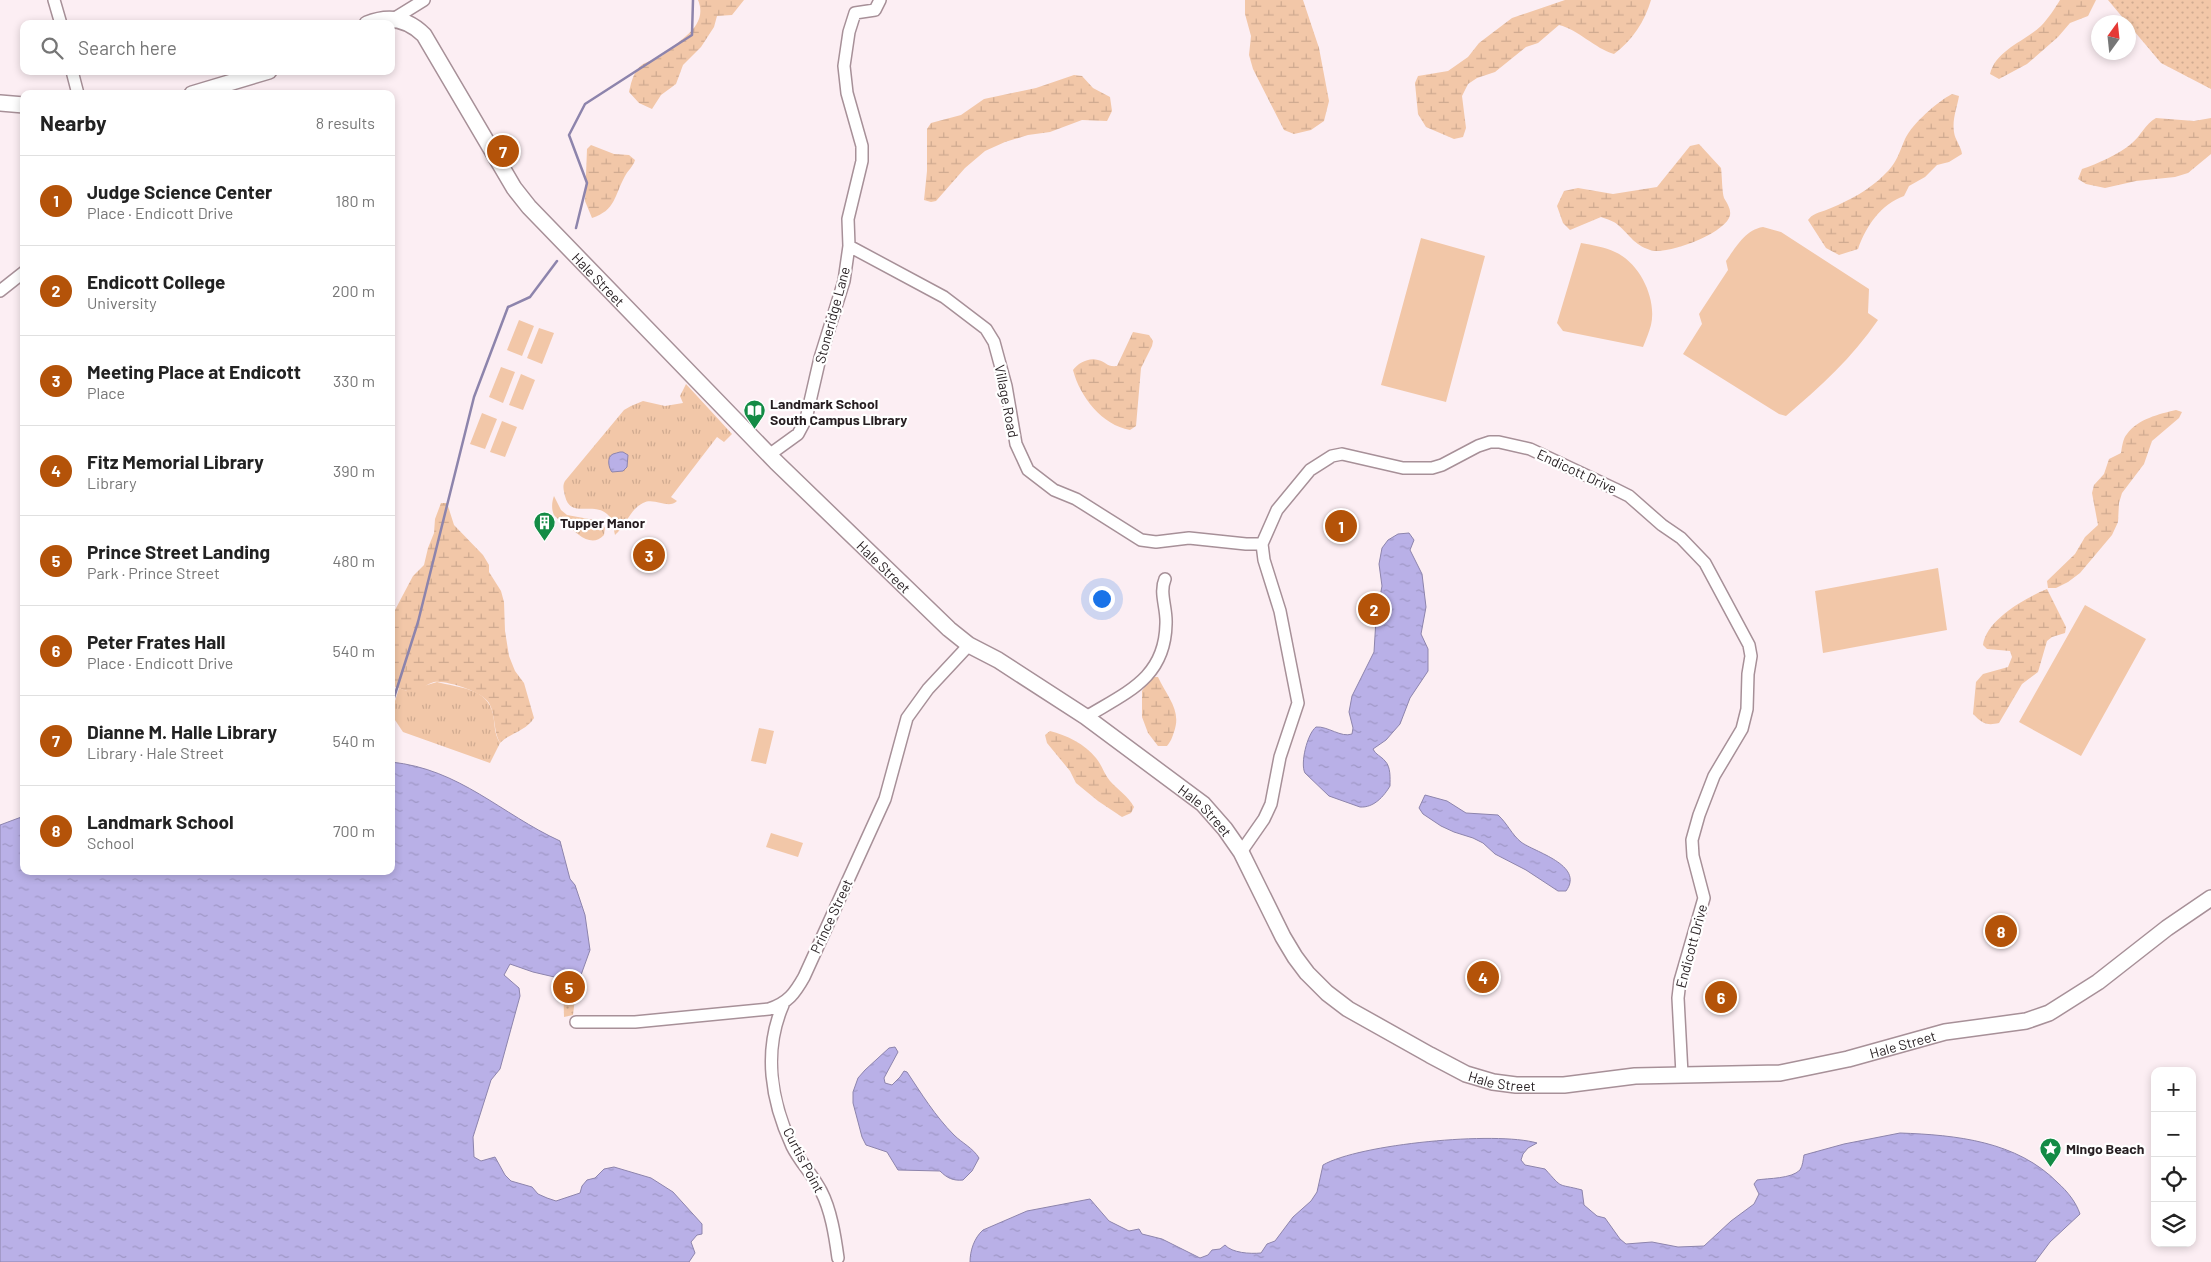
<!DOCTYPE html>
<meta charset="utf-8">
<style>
:root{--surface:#fff;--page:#f6f6f6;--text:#222;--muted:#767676;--line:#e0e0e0;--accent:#b45309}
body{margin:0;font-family:Barlow,sans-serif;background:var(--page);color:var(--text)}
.controls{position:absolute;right:15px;bottom:15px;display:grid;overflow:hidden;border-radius:10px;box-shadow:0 2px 8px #0003}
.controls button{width:45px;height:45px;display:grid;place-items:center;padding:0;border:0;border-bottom:1px solid var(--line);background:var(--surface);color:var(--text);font:25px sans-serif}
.compass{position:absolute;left:2091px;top:15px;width:45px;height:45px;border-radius:50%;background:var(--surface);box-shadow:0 2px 8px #0003;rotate:15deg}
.you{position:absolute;left:1101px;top:598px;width:18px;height:18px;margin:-12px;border:4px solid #fff;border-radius:50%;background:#1a73e8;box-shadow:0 0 0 8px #1a73e833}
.badge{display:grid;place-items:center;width:32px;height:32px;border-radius:50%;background:var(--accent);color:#fff;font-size:16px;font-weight:700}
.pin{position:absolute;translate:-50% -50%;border:2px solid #fff;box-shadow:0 1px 5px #0006}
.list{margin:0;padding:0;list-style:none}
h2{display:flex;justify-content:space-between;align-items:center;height:65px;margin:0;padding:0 20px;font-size:21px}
h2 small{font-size:16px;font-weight:400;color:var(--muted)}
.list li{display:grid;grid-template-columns:32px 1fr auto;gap:15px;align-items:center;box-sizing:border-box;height:90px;padding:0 20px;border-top:1px solid var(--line)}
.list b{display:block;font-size:19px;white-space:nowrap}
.list p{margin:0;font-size:16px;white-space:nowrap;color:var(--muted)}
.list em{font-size:16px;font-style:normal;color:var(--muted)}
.icon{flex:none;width:28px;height:28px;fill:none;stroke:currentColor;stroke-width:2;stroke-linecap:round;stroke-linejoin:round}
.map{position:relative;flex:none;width:2211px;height:1262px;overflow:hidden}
.search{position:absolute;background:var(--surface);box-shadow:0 2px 8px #0003;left:20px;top:20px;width:375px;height:55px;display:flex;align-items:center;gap:12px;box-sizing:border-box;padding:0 18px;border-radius:10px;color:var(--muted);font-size:19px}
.panel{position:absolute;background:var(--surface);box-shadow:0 2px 8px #0003;left:20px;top:90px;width:375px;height:785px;border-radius:10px}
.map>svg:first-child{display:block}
</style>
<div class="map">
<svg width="2211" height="1262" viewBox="0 0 2211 1262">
<defs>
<pattern id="grass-tufts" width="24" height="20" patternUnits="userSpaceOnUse" patternTransform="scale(1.25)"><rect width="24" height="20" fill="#f2c7a8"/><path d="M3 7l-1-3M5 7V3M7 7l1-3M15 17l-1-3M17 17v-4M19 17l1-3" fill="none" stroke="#cfaa90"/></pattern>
<pattern id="wetland-marsh" width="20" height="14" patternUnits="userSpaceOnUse" patternTransform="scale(1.25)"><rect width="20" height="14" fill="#f2c7a8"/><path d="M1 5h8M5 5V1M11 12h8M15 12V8" fill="none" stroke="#cfaa90"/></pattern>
<pattern id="park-dots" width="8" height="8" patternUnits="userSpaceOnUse" patternTransform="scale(1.25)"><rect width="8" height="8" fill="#f2c7a8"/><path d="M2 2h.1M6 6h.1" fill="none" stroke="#cfaa90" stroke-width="1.8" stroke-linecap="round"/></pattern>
<pattern id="water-ripples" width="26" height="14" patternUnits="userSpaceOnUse" patternTransform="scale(1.25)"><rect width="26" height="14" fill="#b9b0e7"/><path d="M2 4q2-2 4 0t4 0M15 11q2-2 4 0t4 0" fill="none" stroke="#9f97c6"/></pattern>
</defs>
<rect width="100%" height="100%" fill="#fceef3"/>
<path fill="url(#grass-tufts)" d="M686,384L732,434L724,442L717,437L671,497L677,501C668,510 655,497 643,503C630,509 626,526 615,535C613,527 614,520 607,514C593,501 570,519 565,496C564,491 562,486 565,481L624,410L631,406L643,401L665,406L683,403L680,396Z
M554,496L561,510L567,515L600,521L605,528L604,535C591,549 577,533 567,525C563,522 557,519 554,515C551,509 552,501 554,496Z
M437,682C458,688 487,687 493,714C495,724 494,734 500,743L490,763L403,732L391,714L399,688L407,691Z"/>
<path fill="url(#wetland-marsh)" d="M698,0H744L732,15L717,16L714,27L701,47L683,65L676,84L661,95L652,109L639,103L629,92C631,84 632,77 637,70C645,59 656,62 664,54C679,40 709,26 698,0Z
M1245,0H1303L1319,48L1329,101L1324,121L1311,130L1294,134L1284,130L1253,69L1249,55L1251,36L1245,14Z
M1565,0H1651C1645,21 1632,41 1614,54C1594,48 1579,30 1559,25L1538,43L1526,47L1495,72L1477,78L1468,84L1462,96L1466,128L1463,137L1454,139L1426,127L1418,114L1415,83L1418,76L1448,71L1468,57L1479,43L1512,18Z
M2060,0H2096L2088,16L2070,23L2058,37L2027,64L1999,79L1990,74C1996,50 2024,42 2041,26C2048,19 2055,8 2060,0Z
M1074,75L1082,76L1093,88L1110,97L1112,111L1107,121L1082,120L1050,132L1028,135L1005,142L985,151L965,168L936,201L931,202L924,200L927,171V129L931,123L961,115L984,99L1036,88Z
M1952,94L1959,96C1957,108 1952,119 1954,132C1955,140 1961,146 1962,154L1949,162L1937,165L1925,177L1909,186L1904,196C1881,204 1866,226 1858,249L1839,255L1826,248L1808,220C1814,212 1823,212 1831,208C1850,200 1869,190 1884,175C1897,163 1898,155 1905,139C1913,123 1937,102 1952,94Z
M2156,118L2194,121L2211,118V154L2188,173L2175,177L2136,181L2105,188L2086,184L2078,179L2082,169C2097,164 2119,154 2131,144C2141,136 2145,124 2156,118Z
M1699,144L1721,168C1722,175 1722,192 1724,198C1727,203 1731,209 1730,215C1727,233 1666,256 1650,250C1633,244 1631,236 1618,225C1614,221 1606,219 1601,217L1570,230L1563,223L1557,206L1564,191L1578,188L1613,194L1657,187L1690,146Z
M591,145L614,154L629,155L635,160C633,167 628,170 625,176C614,196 616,210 592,218L585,201L587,149Z
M1133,332L1149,335L1153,341L1152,346L1141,368L1136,426L1130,430C1102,425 1080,397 1073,370C1078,363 1089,357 1098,360C1107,362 1106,367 1117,366Z
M2176,410L2182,412L2179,418L2152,441L2144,464L2122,493L2119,503L2118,522L2112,535L2080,573L2068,582L2056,588H2048L2047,581L2075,554L2085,537L2098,525L2092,493L2094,485L2104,474L2109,459L2121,453C2122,447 2123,438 2127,434C2138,419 2159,414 2176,410Z
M441,503H447L454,525L483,555L489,565V572L501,591L504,602L505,631L509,656L515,671L524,683L534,718C526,731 510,733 500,743C493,731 496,715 489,703C483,692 446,680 434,682C426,684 423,689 417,691C408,694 400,687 391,686V624L395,610L413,576L424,565L428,548L434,533L435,519Z
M2047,589L2066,627L2065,633L2052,637L2047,641L2038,672L2022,684L1999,723C1986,726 1982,723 1973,714L1976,682L1983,674L2008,667L2012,657L2010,651L1987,649L1983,645C1986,620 2025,598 2047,589Z
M1151,677H1158C1167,697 1182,710 1174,732C1172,738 1171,741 1167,746H1158L1148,733L1142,717V691Z
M1050,731C1066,735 1085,744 1096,758C1102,765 1104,774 1110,781C1118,790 1128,796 1134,807L1131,813L1122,817L1098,801L1076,783L1070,771L1047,743L1045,735Z"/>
<path fill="url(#park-dots)" d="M2108,0H2211V89L2161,63Z
M569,973H578L573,1015L564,1017L563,979Z"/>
<path fill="#f2c7a8" d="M1763,227L1781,232L1869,289L1868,313L1878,320C1852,358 1821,386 1786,416L1779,414L1683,354L1702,324L1699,314L1728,270L1726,261C1736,247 1745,230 1763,227Z
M1421,238L1485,256L1446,402L1381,385Z
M1581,243C1592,245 1605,247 1615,252C1640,263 1657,299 1651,325C1649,332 1646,340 1643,347L1563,331L1557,323Z
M519,320L534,326L522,356L507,350Z
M539,328L554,333L542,364L527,358Z
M501,367L515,372L503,403L489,397Z
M521,374L535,380L523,410L509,405Z
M482,413L497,419L485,449L470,444Z
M502,421L517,427L505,457L490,452Z
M1938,568L1947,630L1823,653L1815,591Z
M2085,605L2146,639L2081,756L2019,722Z
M759,728L774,731L766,764L751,761Z
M771,833L803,843L798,857L766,847Z"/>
<path fill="url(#water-ripples)" stroke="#8d84ac" d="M620,452H623L628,455L627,467L623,471L612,472C609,469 606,457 613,454C615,453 618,453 620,452Z
M1409,533L1414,540L1410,550L1422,574L1426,607L1421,634L1428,649V671L1410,698L1400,724L1386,740L1373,749C1376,755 1381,756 1385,761C1391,767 1390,778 1390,786C1384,796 1374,808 1360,807L1329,796L1305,773C1300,764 1307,734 1316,727C1328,726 1341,738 1352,734L1353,728L1349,712L1352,696L1374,652L1376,619L1382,586L1379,564L1382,548L1388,540L1398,534Z
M391,762C460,769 501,814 560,841L570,879L575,885L585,915L590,950L581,975L578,973H569L563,979L533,972L510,964L504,975L519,988L520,996L503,1058L500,1069L491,1080L473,1137L474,1157L481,1161L495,1157L505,1175L511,1181L532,1187L538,1194L547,1198L556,1201L580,1193L582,1186L587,1180L595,1178L604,1169L614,1167L651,1178L673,1192L702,1224V1234L697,1235L691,1242L695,1253L689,1262H0V825L24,816V871H391Z
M1425,795L1447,801L1466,813L1498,815C1507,823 1512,835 1521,842C1534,852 1585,865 1566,891H1558L1526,870L1495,854L1483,843L1473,838L1454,832L1441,826L1423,814L1419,808Z
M895,1047L898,1052L884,1078L885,1083L892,1085L900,1077L904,1071L907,1072C921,1093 935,1116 954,1135C962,1143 973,1148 979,1158L972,1171L963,1180C953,1181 947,1178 940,1171L898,1170L887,1152L866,1145L862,1137L853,1103V1092L858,1078L865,1070L889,1048Z
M1900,1133C1956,1135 2017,1141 2058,1183C2067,1191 2076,1202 2080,1214L2050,1242L2035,1262H970C970,1251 974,1238 983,1230L1027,1211L1090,1199L1109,1221L1129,1231L1139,1229L1142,1234L1162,1239L1200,1258L1208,1255L1212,1250L1220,1249L1225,1245C1232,1253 1250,1254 1261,1253L1267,1244L1275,1241L1293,1217L1311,1201L1317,1192L1323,1165C1359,1144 1496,1131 1537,1143L1528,1148L1523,1154L1521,1160L1525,1165L1545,1169C1564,1190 1556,1183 1582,1190L1584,1205L1597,1216L1605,1218L1620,1239L1626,1244L1652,1242L1678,1247L1704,1246L1731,1221L1754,1204L1759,1194L1754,1184L1757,1180C1769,1178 1791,1179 1800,1170C1803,1165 1803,1160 1804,1155L1844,1144Z"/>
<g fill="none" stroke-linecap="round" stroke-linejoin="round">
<path stroke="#8d84ac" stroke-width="2.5" d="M576,228L587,183L569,135L585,104L692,35L693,0
M391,707L418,622L474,397L508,307L530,297L557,261"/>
<defs>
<path id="minor" d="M54,0L61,24
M395,18L424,0
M72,71L78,94
M849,246L944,297L986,329L994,342L1006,386L1016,444L1028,470L1054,490L1076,499L1141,540L1156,542L1189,538L1246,544H1262
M0,291L24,272
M769,455L798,434L806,419L820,358L844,281L849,246L848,219L862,161V146L847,93L844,66L849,32L855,13L875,10L880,0
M1086,717C1127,692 1165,678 1166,624C1167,608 1159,593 1165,579
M1241,852L1264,819L1271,804L1280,757L1298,703L1280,611L1264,560L1262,544L1277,510L1310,470L1332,456L1342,454L1403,468H1432L1442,465L1478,446L1490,442H1499L1530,449L1615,489L1629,496L1662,525L1681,538L1705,563L1749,645L1751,656L1748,674L1747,709L1742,729L1714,776L1699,815L1692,840L1693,856L1704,898L1680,981L1678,998L1682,1074
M783,1005C763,1051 771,1101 792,1146C800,1162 813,1175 821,1191C831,1210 835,1236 838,1258
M576,1022H635L769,1009C788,1003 795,993 804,977L885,799L907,718L928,689L969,645"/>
<g id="major">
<path id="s1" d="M367,24C389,15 408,19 424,35L514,188L529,207L776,462L949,629L969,645L998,660L1086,717L1203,804L1225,829L1241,852L1283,937L1295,957L1307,973L1327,993L1348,1009L1430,1055L1466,1074L1493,1082L1516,1085H1564L1635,1076L1780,1073L1848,1059L1945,1032L2026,1021L2049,1013L2098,982L2167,928L2211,898"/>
<path d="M192,94L269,71"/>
<path d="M0,103L24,105"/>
</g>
</defs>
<use href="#minor" stroke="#a79098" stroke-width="14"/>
<use href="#major" stroke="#a79098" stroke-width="18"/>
<use href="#minor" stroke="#fff" stroke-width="11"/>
<use href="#major" stroke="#fff" stroke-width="15"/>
</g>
<defs>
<symbol id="library-pin" viewBox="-11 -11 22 30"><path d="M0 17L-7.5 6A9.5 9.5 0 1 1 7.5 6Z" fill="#138b45" stroke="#fff"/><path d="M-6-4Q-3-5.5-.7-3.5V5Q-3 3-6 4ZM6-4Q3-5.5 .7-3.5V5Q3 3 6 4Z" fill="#fff"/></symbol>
<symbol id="building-pin" viewBox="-11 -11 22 30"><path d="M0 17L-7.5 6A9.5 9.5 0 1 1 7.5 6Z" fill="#138b45" stroke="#fff"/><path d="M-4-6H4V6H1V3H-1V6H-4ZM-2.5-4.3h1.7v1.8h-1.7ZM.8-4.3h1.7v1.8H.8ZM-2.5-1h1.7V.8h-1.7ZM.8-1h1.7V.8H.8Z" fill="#fff"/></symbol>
<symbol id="sight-pin" viewBox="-11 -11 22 30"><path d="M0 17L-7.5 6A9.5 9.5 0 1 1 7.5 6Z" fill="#138b45" stroke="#fff"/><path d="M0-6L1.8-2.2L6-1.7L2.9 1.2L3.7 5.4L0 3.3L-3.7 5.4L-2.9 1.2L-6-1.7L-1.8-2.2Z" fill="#fff"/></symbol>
</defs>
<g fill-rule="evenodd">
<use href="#library-pin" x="742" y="398" width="25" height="34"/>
<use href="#building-pin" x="532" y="510" width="25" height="34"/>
<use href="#sight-pin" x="2038" y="1136" width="25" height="34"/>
</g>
<g text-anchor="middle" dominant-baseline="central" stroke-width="4.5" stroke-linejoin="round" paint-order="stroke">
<g font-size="14" fill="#261e21" stroke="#fff">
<text stroke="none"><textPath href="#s1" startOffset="364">Hale Street</textPath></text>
<text transform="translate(832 315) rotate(-75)">Stoneridge Lane</text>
<text transform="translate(1007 401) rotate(79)">Village Road</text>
<text transform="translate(1577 471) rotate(25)">Endicott Drive</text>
<text stroke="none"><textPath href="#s1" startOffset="769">Hale Street</textPath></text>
<text stroke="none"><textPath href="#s1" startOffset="1174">Hale Street</textPath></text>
<text transform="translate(831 916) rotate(-65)">Prince Street</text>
<text transform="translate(1691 946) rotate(-75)">Endicott Drive</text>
<text stroke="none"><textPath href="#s1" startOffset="1999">Hale Street</textPath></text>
<text stroke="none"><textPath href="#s1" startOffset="1594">Hale Street</textPath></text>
<text transform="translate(804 1160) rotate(62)">Curtis Point</text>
</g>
<g font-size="14" font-weight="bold" fill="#261e21" stroke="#fff" text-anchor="start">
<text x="770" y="403">Landmark School<tspan x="770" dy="16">South Campus Library</tspan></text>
<text x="560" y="522">Tupper Manor</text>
<text x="2066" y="1148">Mingo Beach</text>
</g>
</g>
</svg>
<div class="controls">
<button>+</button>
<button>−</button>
<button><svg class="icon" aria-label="locate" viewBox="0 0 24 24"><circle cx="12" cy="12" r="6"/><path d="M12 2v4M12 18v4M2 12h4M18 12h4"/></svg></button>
<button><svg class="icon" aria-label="layers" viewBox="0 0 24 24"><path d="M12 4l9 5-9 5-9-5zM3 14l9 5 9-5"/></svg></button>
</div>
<svg class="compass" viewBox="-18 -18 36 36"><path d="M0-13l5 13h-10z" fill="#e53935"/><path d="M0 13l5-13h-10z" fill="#767676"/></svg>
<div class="you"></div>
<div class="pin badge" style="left:1341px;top:526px">1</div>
<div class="pin badge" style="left:1374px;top:609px">2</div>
<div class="pin badge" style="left:649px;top:555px">3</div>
<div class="pin badge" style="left:1483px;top:977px">4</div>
<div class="pin badge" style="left:569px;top:987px">5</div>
<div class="pin badge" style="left:1721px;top:997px">6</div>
<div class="pin badge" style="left:503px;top:151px">7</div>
<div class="pin badge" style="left:2001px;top:931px">8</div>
<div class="search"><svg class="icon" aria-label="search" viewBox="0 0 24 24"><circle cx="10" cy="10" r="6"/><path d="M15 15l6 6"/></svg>Search here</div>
<section class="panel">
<h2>Nearby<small>8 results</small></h2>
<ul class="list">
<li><span class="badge">1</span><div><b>Judge Science Center</b><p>Place · Endicott Drive</p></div><em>180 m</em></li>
<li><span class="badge">2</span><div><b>Endicott College</b><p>University</p></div><em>200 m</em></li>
<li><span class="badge">3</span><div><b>Meeting Place at Endicott</b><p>Place</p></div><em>330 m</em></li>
<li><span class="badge">4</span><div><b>Fitz Memorial Library</b><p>Library</p></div><em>390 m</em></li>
<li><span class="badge">5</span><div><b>Prince Street Landing</b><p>Park · Prince Street</p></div><em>480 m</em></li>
<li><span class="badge">6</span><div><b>Peter Frates Hall</b><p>Place · Endicott Drive</p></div><em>540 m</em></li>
<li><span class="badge">7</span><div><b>Dianne M. Halle Library</b><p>Library · Hale Street</p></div><em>540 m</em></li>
<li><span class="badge">8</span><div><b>Landmark School</b><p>School</p></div><em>700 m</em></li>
</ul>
</section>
</div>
